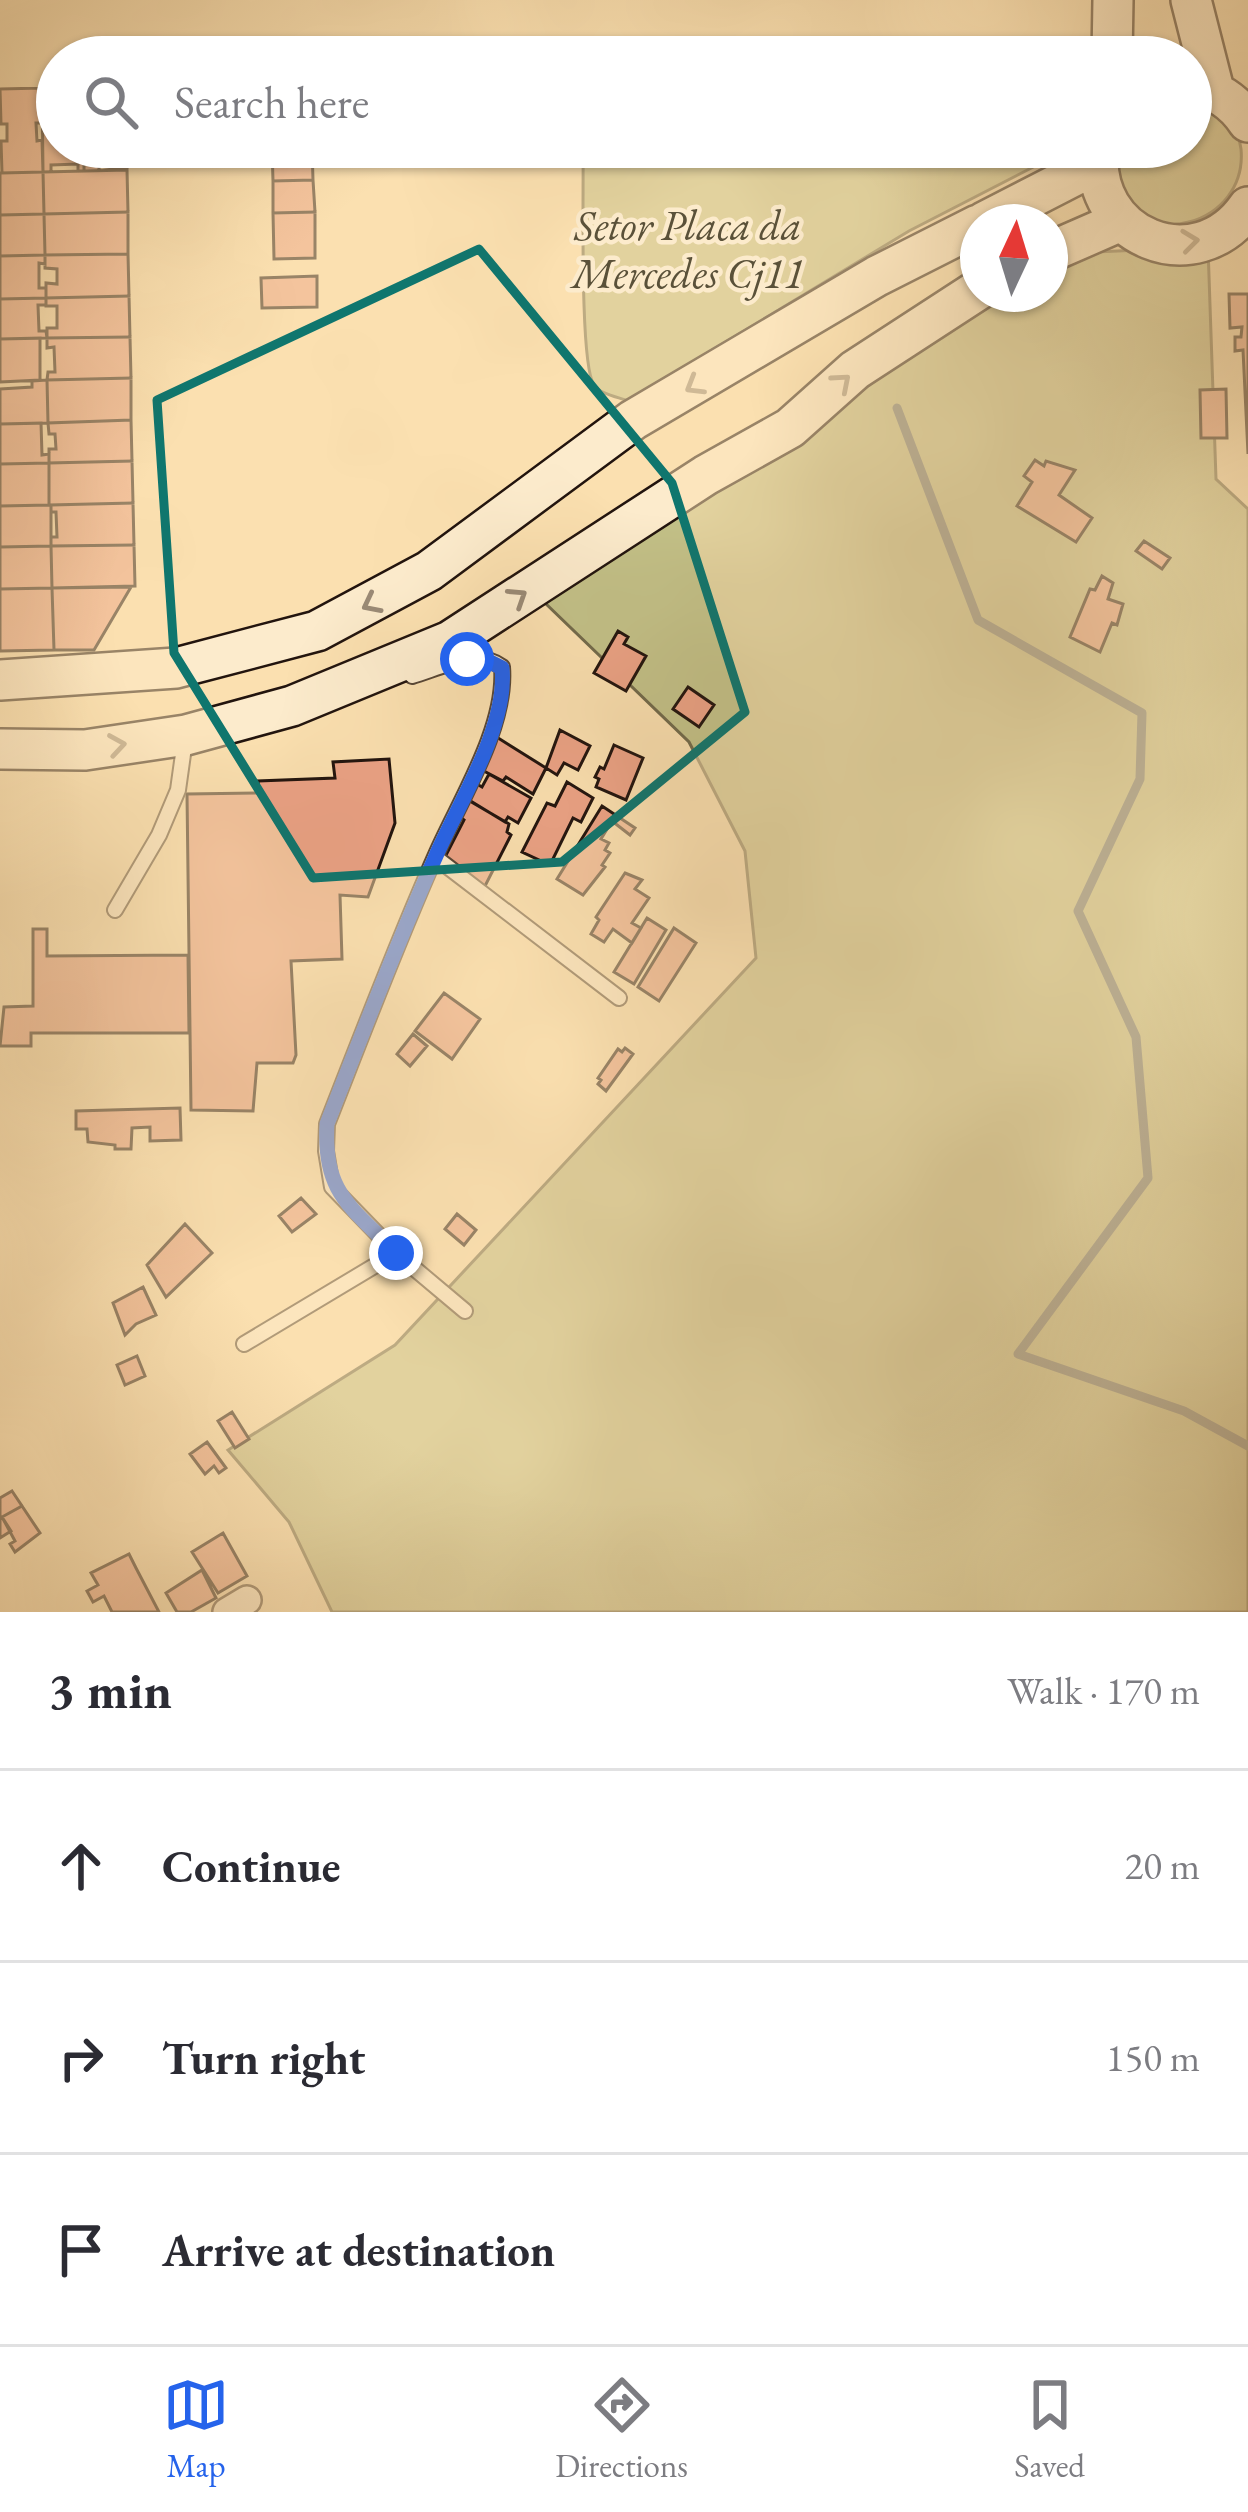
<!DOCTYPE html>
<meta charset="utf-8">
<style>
:root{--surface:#fff;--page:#f7f7f7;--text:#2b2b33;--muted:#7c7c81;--line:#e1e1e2;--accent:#2563eb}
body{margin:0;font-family:"EB Garamond",serif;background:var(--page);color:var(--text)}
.compass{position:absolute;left:960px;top:204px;width:108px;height:108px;border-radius:50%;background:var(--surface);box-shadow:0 3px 9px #0004;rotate:4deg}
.stop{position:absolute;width:36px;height:36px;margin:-27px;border:9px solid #2563eb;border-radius:50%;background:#fff}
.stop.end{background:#2563eb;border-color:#fff;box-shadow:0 3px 12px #0008}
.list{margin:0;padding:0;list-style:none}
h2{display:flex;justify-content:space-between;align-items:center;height:156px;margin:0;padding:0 48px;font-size:51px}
h2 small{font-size:39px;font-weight:400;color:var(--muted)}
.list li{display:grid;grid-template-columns:78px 1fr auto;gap:36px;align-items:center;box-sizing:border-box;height:192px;padding:0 48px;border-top:3px solid var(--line)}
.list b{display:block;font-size:45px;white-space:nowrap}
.list em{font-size:39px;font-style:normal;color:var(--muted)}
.icon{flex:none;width:66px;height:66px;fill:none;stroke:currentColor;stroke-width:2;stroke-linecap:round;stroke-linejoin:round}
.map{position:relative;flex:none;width:1248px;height:1612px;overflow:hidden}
.search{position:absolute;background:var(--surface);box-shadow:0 3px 9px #0004;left:36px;right:36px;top:36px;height:132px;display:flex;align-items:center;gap:30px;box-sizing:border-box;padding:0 42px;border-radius:66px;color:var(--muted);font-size:45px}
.sheet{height:732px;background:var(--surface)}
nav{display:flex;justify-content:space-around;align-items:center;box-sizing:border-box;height:168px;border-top:3px solid var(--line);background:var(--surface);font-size:33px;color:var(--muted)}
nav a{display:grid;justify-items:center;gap:6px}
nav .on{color:var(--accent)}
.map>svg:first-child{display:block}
</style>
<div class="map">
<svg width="1248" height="1612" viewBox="0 0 1248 1612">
<rect width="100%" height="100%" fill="#fbe0b0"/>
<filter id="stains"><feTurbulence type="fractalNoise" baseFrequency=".00167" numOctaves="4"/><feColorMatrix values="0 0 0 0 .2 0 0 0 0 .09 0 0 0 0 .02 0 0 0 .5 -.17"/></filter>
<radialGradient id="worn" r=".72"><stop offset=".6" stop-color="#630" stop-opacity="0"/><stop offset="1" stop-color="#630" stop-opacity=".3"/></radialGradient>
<path fill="#c3c188" stroke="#726a4b" stroke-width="3" d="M1191,97C1203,104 1222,112 1231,122C1236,128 1240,141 1241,149C1248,226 1139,254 1118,185C1114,173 1115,159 1113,147H1191Z
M583,147H1072L909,231L628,401C618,397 600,394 594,385C579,364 584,184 583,147Z
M1208,247L1216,479L1248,509V1612H332L289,1522L228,1450L395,1345L756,958L745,851L689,742L543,601L816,426L928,340L1005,298L1013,294H1050V275L1095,252Z"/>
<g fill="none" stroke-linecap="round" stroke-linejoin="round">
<path stroke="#717874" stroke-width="9" d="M897,408L978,620L1142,713L1140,779L1078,911L1136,1037L1148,1178L1018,1354L1184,1411L1248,1446"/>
</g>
<path fill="#eba285" stroke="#22140e" stroke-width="3" d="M42,88H57V147H84V171H78V164L51,165V172H43Z
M42,88V123H36L37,141L42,140L43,172L2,173L1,141H7V124H1L0,89Z
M84,147H126L127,170L99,166V171H84Z
M272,147H312L313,180L273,181Z
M127,170L128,212L44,214L43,172Z
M43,172L44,214L0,215V173Z
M313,180L315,212L273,213V181Z
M128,212V254L45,255L44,214Z
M315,212V258L274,259L273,213Z
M44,214L45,255L0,256V215Z
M128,254L129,296L46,298V283L57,284V269L45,268V255Z
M45,255V264L39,263V288H46V298L0,299V256Z
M317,276V307L262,308L261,278Z
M1229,294H1248V454L1243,350L1235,351V337H1241L1242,327L1230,328Z
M129,296L130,337L47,338V328H57V306H46V298Z
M46,298V305H38L39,331H46L47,338L0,339V299Z
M130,337L131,378L47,380L48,372H55L54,347L47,348V338Z
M40,338V380L0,382V339Z
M131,378V420L48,423L47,380Z
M47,380L48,423L0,424V389L32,387V381Z
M1226,389L1227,438H1201L1200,390Z
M131,420L132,461L49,463V449H56L55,434H49L48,423Z
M41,423L42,455L49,454V463L0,464V424Z
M1035,460L1044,466L1046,461L1075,470L1059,495L1092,518L1076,542L1017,506L1032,482L1024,476Z
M132,461L133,503L49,505V463Z
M49,463V505L0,506V464Z
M133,503L134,545L51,546V537H57L56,512H51V505Z
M51,505V546L0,547V506Z
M1144,541L1170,558L1162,569L1136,551Z
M134,545L135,586L52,588L51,546Z
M51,546L52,588L0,589V547Z
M1102,576L1113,583L1108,599L1123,604L1117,625L1112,623L1100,652L1070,637L1090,589L1095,590Z
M131,587L94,650H54L52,588Z
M52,588L54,650L0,651V589Z
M618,631L628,637L624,644L646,656L626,691L594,673Z
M688,687L714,705L699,727L673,709Z
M560,730L590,746L578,770L564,763L557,775L546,768Z
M495,736L546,768L533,794L506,777L503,781L482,770Z
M614,745L643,758L626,800L596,787L599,779L595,777L600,767L604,769Z
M389,759L395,823L368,897L340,895L342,959L291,961L296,1055L293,1063H257L253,1111L191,1110L187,794L259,793L258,781L335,778L333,762Z
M489,774L531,798L518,823L508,817L505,822L469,800L475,783L482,787Z
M567,782L593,798L581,822L573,818L550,865L522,852L547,803L555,806Z
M468,800L509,824L507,832L511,835L484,888L445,857L464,820L460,817Z
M602,806L635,828L630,835L612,821L601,839L609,843L605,850L610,853L602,865L605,867L583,895L557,879Z
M625,873L642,880L635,889L649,898L632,923L641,928L632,943L613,929L604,942L591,934L599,920L596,917Z
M647,918L666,930L634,984L614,972Z
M674,928L696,943L659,1001L638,987Z
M33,929H47V956L188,955L189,1033H31V1046H0L4,1007L33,1006Z
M444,993L480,1019L452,1059L415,1031Z
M413,1034L427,1046L410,1066L397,1054Z
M625,1048L633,1054L606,1091L598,1084L601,1080L598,1078L618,1049L622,1052Z
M180,1108L181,1140L150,1141V1127L132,1128L131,1149H115V1145L88,1142L87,1129H76V1111Z
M301,1198L316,1214L292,1232L279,1216Z
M457,1214L476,1230L464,1245L445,1229Z
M185,1224L212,1253L166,1297L147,1265Z
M143,1287L156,1315L136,1324L125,1335L113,1303Z
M137,1356L145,1376L125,1385L117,1365Z
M232,1412L249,1439L235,1448L218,1421Z
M207,1442L226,1468L219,1473L214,1466L205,1474L190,1454Z
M12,1491L22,1506L2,1517L11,1531L0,1538V1498Z
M22,1506L40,1533L15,1552L10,1544L15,1541L2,1517Z
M223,1533L247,1576L218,1593L192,1552Z
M129,1554L136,1568L159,1612H112L104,1596L93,1602L87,1591L98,1585L91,1573Z
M202,1570L216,1598L191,1612H177L166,1593Z"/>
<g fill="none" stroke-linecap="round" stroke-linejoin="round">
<defs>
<path id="lane" d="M412,676C440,668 477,648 502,667C507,728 458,803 435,857C396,945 362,1035 327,1124L326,1151L332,1187L396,1253L465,1311
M435,857L619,998
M115,910L159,835L178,790L185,740
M244,1344L396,1253"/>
<path id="street" d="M227,1612L247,1600"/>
<path id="secondary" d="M1191,0L1214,90
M1112,57L1113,0
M1191,84C1217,91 1233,100 1248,122
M1099,147C1087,237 1196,282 1248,207
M984,222L1097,164
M1050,252L1121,221
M0,680L176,668L317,631L429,571L633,420L877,276L978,225
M0,749L85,750L186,735L292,706L450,641L706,475L790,428L855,370L978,290"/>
</defs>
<use href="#lane" stroke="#584736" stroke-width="18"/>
<use href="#street" stroke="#584736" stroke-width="32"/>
<use href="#secondary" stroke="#22140e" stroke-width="44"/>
<use href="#lane" stroke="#fcebcc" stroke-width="14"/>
<use href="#street" stroke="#fcebcc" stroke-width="27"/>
<use href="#secondary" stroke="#fcebcc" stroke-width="39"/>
</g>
<defs><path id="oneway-chevron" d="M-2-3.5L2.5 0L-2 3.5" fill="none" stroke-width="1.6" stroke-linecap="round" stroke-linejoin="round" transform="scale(3)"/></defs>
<g stroke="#9a8a76">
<use href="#oneway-chevron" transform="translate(1190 241) rotate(-7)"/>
<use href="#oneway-chevron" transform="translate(842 382) rotate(-41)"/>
<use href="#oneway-chevron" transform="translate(694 386) rotate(149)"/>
<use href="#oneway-chevron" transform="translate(518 597) rotate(-33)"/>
<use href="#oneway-chevron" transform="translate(371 604) rotate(153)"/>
<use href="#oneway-chevron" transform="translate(117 745) rotate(-9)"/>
</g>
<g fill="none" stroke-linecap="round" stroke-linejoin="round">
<path stroke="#2563eb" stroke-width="15" d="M396,1253C351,1206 323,1194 327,1124C362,1035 396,945 435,858C458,804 508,727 502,668L482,658L467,659"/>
</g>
<path d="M0 0H1248V1612H0ZM479,249L672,483L745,712L562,862L313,878L174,653L157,400Z" fill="#fbe0b0" fill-opacity=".55" fill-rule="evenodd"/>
<path fill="none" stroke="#0f766e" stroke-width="9" stroke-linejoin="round" d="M479,249L672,483L745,712L562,862L313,878L174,653L157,400Z"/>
<g text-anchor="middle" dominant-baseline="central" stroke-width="9" stroke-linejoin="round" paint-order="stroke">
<g font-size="42" font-style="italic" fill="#5a5139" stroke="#fcebcc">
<text x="688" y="225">Setor Placa da<tspan x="688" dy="48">Mercedes Cj11</tspan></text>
</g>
</g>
<rect width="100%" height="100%" filter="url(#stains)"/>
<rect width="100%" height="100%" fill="url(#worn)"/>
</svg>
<svg class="compass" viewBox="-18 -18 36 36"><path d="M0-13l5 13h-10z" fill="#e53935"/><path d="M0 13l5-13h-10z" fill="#7c7c81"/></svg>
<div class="stop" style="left:467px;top:659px"></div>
<div class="stop end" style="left:396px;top:1253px"></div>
<div class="search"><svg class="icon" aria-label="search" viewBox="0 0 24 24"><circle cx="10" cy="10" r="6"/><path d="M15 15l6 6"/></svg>Search here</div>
</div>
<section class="sheet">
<h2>3 min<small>Walk · 170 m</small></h2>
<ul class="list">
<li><svg class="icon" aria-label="ahead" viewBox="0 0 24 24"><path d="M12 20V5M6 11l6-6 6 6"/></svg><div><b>Continue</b></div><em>20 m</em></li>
<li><svg class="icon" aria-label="right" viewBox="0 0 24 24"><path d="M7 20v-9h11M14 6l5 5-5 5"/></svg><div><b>Turn right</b></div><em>150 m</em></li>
<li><svg class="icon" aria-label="arrive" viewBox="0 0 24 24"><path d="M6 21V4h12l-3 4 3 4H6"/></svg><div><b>Arrive at destination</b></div></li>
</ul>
</section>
<nav>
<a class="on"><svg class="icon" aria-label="map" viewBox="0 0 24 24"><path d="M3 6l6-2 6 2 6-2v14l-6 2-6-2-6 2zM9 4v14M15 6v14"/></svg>Map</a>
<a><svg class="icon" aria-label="directions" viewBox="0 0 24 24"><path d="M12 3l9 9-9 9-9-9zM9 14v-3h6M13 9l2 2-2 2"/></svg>Directions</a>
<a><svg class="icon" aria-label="saved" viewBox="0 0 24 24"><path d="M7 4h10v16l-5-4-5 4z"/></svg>Saved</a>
</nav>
